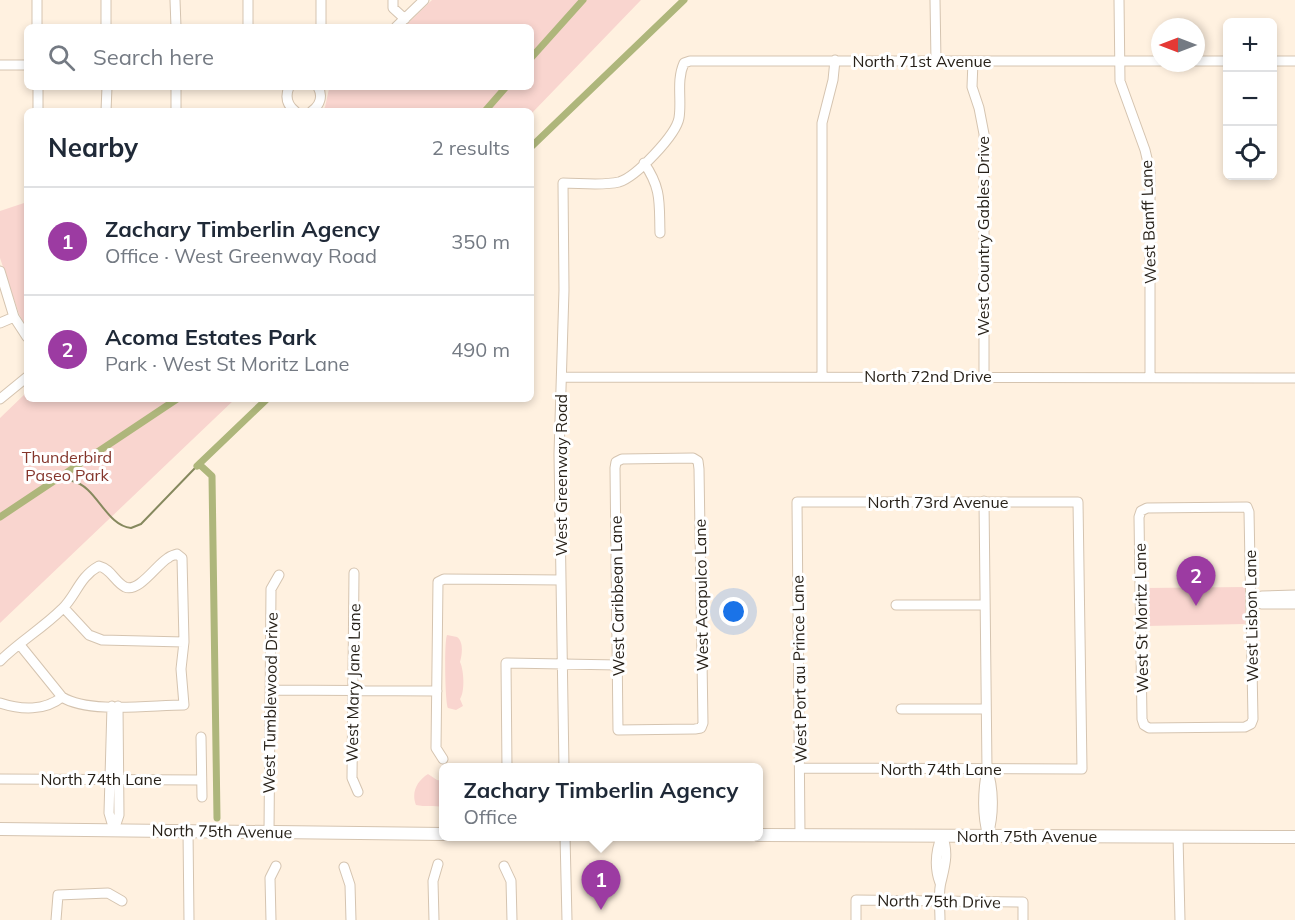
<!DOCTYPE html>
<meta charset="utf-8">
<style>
:root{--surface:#fff;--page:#f6f6f7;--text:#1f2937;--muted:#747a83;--line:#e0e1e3;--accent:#9c3ba2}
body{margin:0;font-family:Mulish,sans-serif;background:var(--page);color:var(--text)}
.controls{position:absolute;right:18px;top:18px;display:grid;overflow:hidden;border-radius:9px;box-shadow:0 3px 9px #0003}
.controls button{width:54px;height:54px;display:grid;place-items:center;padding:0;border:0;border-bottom:2px solid var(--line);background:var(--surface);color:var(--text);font:30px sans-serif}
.compass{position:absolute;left:1151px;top:18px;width:54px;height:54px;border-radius:50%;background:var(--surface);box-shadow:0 3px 9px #0003;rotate:270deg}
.you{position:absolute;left:734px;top:612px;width:21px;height:21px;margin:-15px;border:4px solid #fff;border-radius:50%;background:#1a73e8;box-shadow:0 0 0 9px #1a73e833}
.badge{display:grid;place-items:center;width:39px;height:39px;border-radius:50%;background:var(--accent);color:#fff;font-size:20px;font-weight:700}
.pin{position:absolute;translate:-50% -50px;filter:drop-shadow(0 2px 3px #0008)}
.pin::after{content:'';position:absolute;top:32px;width:21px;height:18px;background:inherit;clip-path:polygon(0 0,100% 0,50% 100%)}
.popup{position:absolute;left:439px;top:763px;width:324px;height:78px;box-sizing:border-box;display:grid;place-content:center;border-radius:9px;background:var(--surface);filter:drop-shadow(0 2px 4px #0005);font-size:20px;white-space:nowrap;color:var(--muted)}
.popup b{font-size:22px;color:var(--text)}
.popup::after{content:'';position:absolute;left:50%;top:100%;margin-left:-12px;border:12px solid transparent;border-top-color:var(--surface)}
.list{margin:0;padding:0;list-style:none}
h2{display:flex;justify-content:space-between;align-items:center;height:78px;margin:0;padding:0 24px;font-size:26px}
h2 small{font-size:20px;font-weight:400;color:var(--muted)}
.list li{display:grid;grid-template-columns:39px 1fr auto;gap:18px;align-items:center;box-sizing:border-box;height:108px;padding:0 24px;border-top:2px solid var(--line)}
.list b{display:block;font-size:22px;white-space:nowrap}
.list p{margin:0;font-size:20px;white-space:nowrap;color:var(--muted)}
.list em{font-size:20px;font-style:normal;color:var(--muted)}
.icon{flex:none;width:33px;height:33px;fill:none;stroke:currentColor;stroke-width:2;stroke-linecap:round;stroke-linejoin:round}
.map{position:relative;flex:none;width:1295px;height:920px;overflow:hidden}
.search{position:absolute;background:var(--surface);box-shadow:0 3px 9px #0003;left:24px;top:24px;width:510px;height:66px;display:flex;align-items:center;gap:15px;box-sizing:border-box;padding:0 21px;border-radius:9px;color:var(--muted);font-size:22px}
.panel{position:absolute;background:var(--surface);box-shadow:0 3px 9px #0003;left:24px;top:108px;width:510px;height:294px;border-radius:9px}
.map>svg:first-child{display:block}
</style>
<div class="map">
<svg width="1295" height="920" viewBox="0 0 1295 920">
<rect width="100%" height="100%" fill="#fff1e0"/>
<path fill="#f9d5cf" d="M432,0H641L531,114V111H322L325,107L329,89L332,87H531V27H404Z
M27,202V329L19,314L0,258V211Z
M27,392V399H235L0,623V418Z
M1245,587V624L1146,626V588Z
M447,635L457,637C464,642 462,655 460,662C464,670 465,692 460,699L463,706L456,710L448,708C445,703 444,641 447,635Z
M428,774L437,780L443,781V807C434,805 425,807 416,805C411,792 417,781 428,774Z"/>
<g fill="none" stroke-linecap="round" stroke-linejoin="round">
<path stroke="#86895e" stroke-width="2" d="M57,480C62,480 67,480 72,481C97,486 105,525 131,528L141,524L196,467"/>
<path stroke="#aeb67b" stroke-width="7" d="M531,58L583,0
M485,111L506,87
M531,147L684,0
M199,464L212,476L217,818
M197,466L267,399
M0,517L177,399"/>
<defs>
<path id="minor" d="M37,0V27
M106,0V27
M175,0L176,27
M248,0V27
M321,0V27
M393,0V8L405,19
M935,0L936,61
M1119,0L1120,81L1145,150L1150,171V377
M396,27L424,0
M973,61L972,87L979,108L984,134V376
M1196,61H1228
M1272,61H1295
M0,65H27
M38,87V111
M176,87V111
M289,87C285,97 287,105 295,111
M106,111L107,87
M312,111C320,105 323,96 318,87
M644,163C662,189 659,203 660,233
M0,271L14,317L27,337
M0,323L14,317
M822,376V123L833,80L835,60
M562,377L1295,378
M0,399L27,377
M693,458L698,461L699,469L703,723L701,728L695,729L618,730L615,468L616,462L622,459Z
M984,501L987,769C983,790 982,815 988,836
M1247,507L1249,512L1253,719L1251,724L1245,727L1149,728L1144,725L1142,719L1139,517L1141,511L1147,508Z
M354,573L352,778L358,792
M1251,600L1262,596L1295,595
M1251,600L1262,604H1295
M896,605H985
M64,608L89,635L102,640L184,642
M0,661C19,642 43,628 62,609C76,596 79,577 99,566C111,569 115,582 125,587C139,593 157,564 168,558C170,556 174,555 177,554L182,558L184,642L181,669L184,705C152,705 89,714 62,697L20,645
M271,690L437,691
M0,703C21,710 45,711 62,697
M112,706L109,813L114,830
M901,709H986
M201,737L202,797
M443,759L436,748L438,582L444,579L561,580
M507,768L506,663L618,665
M564,768L559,454L564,290L563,183C580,183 602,186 619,182C636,177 676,135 679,118C682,100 676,81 684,63L690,61H1160
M800,768L1082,769L1078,502H797L800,835
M987,769C994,788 994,815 988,835
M0,779L201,780
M114,830L119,815L118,706
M188,831L189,920
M269,832L271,589L279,575
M565,836L567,920
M1178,836L1180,920
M504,866L511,881L512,920
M344,867L350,885L351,920
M940,883C934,867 936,850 942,835
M56,920L58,895L108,893L122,901
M271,920L270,878L276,866
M434,920L433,881L438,864
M856,920V900L1023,902V920
M940,920C940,908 938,893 941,882C945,865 949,853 942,835"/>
<path id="major" d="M0,829L444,834
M758,835L1295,837"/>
</defs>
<use href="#minor" stroke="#d5c4b0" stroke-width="11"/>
<use href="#major" stroke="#d5c4b0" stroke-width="14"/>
<use href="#minor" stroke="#fff" stroke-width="9"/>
<use href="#major" stroke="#fff" stroke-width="12"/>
</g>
<g text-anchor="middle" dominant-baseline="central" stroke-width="6" stroke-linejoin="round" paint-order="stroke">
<g font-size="16" fill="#272119" stroke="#fff">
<text x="922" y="61">North 71st Avenue</text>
<text transform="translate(1148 222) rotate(-92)">West Banff Lane</text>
<text transform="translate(983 236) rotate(-90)">West Country Gables Drive</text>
<text x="928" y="376">North 72nd Drive</text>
<text transform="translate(561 475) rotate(-90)">West Greenway Road</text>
<text x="938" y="502">North 73rd Avenue</text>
<text transform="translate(701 595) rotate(-91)">West Acapulco Lane</text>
<text transform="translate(617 596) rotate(-91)">West Caribbean Lane</text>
<text transform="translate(1251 616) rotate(-91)">West Lisbon Lane</text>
<text transform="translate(1141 618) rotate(-91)">West St Moritz Lane</text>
<text transform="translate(799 669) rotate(-91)">West Port au Prince Lane</text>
<text transform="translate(353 683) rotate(-89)">West Mary Jane Lane</text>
<text transform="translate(270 703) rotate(-89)">West Tumblewood Drive</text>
<text x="941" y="769">North 74th Lane</text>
<text x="101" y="779">North 74th Lane</text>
<text transform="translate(222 831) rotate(1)">North 75th Avenue</text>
<text x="1027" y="836">North 75th Avenue</text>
<text transform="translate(939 901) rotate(1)">North 75th Drive</text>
</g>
<g font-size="16" fill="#84352b" stroke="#fff">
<text x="67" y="457">Thunderbird<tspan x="67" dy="18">Paseo Park</tspan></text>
</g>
</g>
</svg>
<div class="controls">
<button>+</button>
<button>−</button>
<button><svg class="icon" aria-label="locate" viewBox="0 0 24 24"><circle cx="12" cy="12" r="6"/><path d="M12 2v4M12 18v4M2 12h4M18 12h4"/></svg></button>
</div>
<svg class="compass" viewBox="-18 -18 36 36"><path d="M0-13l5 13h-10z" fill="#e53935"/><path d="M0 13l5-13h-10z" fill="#747a83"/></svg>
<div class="you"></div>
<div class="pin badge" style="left:601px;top:910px">1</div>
<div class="popup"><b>Zachary Timberlin Agency</b>Office</div>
<div class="pin badge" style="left:1196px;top:606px">2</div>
<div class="search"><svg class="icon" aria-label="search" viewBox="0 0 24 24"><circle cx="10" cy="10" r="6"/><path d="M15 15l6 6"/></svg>Search here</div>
<section class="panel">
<h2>Nearby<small>2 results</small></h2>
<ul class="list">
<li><span class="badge">1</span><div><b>Zachary Timberlin Agency</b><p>Office · West Greenway Road</p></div><em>350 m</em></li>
<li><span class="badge">2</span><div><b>Acoma Estates Park</b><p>Park · West St Moritz Lane</p></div><em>490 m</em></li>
</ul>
</section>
</div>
